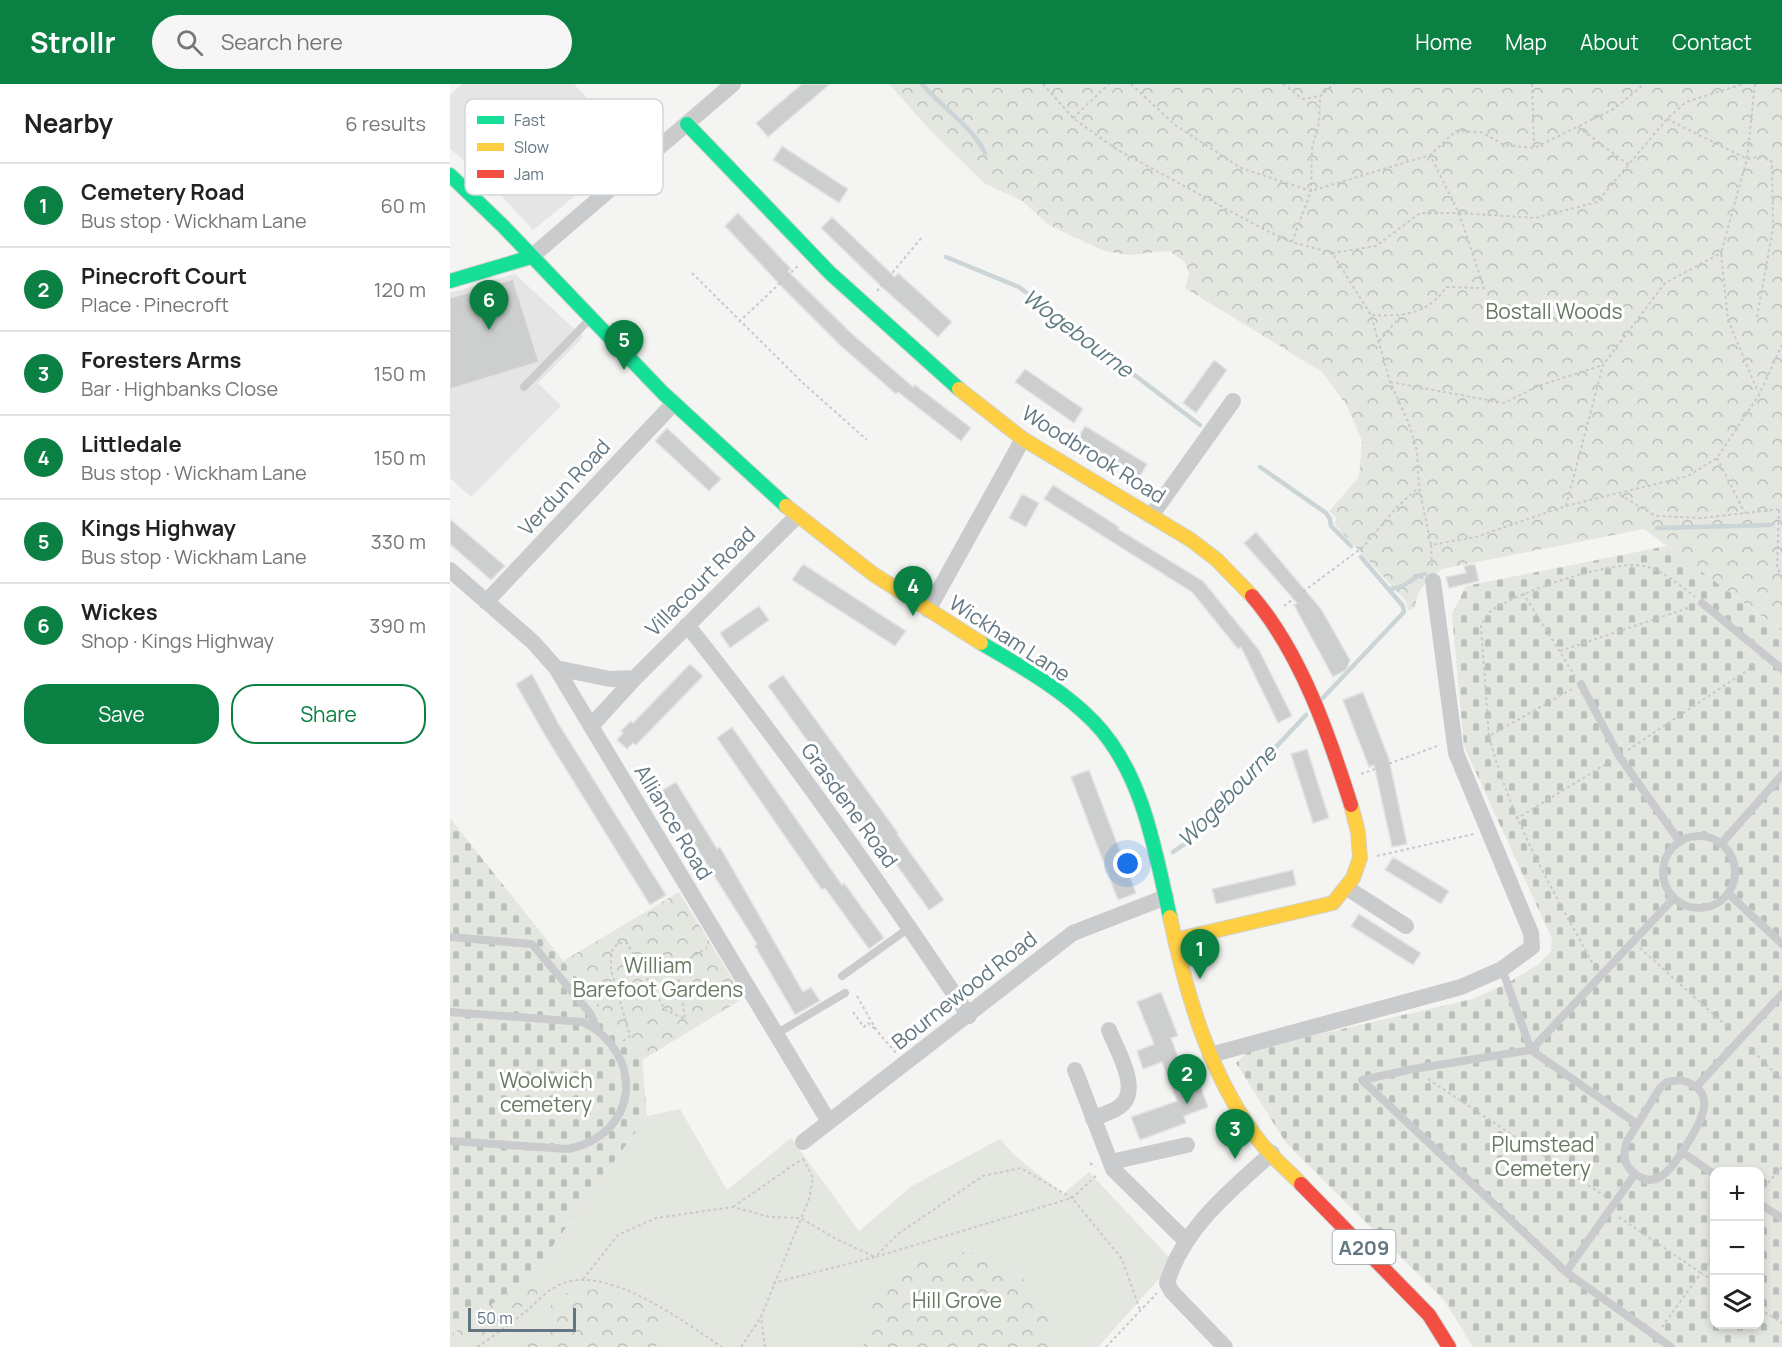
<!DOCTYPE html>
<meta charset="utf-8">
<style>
:root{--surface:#fff;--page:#f6f6f6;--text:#222;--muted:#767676;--line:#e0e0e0;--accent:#0b8043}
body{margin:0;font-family:Manrope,sans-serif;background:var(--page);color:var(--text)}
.controls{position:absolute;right:18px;bottom:18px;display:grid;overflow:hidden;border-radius:12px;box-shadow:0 3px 9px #0003}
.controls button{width:54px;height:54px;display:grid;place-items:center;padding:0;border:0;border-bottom:2px solid var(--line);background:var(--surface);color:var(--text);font:30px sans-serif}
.scale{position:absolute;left:18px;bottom:15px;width:108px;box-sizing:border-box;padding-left:6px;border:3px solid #637783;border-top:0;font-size:16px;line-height:21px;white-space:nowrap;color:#637783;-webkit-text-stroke:4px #fff;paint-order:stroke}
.you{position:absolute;left:678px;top:780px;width:21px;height:21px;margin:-15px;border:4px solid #fff;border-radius:50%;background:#1a73e8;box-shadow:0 0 0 9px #1a73e833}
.badge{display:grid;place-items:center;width:39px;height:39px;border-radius:50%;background:var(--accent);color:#fff;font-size:20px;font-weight:700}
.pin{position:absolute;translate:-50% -50px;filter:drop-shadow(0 2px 3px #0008)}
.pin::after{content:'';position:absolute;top:32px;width:21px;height:18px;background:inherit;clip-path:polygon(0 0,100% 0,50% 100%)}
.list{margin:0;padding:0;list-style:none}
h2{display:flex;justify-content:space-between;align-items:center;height:78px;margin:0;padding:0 24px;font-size:26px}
h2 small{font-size:20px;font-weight:400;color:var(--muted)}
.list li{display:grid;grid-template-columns:39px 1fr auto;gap:18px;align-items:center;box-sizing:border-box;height:84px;padding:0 24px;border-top:2px solid var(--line)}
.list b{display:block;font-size:22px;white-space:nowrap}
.list p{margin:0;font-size:20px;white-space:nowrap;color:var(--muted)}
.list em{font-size:20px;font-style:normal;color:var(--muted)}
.actions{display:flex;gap:12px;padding:18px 24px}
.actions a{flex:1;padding:14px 0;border:2px solid var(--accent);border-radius:24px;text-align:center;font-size:21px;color:var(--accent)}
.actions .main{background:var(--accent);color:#fff}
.icon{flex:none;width:33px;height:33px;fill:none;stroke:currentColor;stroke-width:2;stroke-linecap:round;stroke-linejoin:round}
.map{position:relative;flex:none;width:1332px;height:1263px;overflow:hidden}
header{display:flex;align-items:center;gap:36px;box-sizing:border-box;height:84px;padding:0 30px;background:var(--accent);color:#fff}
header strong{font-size:28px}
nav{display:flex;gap:33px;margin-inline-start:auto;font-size:21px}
.search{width:420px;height:54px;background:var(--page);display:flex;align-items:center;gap:15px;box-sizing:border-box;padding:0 21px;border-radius:33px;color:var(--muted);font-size:22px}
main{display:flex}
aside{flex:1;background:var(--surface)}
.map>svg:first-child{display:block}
</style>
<header>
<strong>Strollr</strong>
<div class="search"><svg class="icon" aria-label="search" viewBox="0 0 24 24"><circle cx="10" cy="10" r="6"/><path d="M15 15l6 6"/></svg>Search here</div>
<nav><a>Home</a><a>Map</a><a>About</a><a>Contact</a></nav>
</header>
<main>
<aside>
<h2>Nearby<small>6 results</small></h2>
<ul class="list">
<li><span class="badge">1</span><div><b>Cemetery Road</b><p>Bus stop · Wickham Lane</p></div><em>60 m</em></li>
<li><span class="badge">2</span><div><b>Pinecroft Court</b><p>Place · Pinecroft</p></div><em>120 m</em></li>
<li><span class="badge">3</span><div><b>Foresters Arms</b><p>Bar · Highbanks Close</p></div><em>150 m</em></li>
<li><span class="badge">4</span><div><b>Littledale</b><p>Bus stop · Wickham Lane</p></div><em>150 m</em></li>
<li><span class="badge">5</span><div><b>Kings Highway</b><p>Bus stop · Wickham Lane</p></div><em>330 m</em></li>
<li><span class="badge">6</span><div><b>Wickes</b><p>Shop · Kings Highway</p></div><em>390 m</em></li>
</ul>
<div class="actions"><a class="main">Save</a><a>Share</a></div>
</aside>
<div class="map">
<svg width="1332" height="1263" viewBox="0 0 1332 1263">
<defs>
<pattern id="forest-crowns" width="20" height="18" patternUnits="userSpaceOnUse" patternTransform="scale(1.5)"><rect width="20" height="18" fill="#e4e7e0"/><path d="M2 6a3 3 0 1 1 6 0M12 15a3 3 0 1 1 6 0" fill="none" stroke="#bcc0bb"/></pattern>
<pattern id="cemetery-stones" width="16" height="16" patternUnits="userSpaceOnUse" patternTransform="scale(1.5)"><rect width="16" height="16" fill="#e4e7e0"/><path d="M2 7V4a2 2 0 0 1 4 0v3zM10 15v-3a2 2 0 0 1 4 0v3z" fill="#bcc0bb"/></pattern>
</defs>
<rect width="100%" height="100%" fill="#f4f4f2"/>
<path fill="#e4e5e4" d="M12,0H124L184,64L83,146L33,92L0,65V11Z
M65,190L133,253L88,299L111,322L21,413L0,394V209Z"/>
<path fill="#e4e7e0" d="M230,1025L277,1106L341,1054L409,1147L462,1102L550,1055L564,1071L613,1110L639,1088L719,1173L716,1187L648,1263H0V1252L83,1189L197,1032Z"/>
<path fill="url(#forest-crowns)" d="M439,0H1332V547L1194,445L992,485C979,496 965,505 966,523L958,527L956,517L884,440L887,434L879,427L909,393L912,357L897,322L872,288L735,204L739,190L735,178L719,167L679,171L654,167L599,141L572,117L534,99L480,46Z
M229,808L294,914L192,976L113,877Z
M517,1168C527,1171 539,1172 548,1177C580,1193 603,1227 601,1263H413C415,1251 417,1237 421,1226C439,1184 475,1171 517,1168Z
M73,1192L89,1208C63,1228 34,1263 0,1263V1248L19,1241Z
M155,1204L202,1224L215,1234L206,1263H108L102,1257L100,1263H75L78,1256L98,1249L90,1234L111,1210Z"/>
<path fill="url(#cemetery-stones)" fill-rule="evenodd" d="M1217,462L1332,547V1263H1023L994,1216L836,1059L786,979L800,966L1023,915L1058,899L1090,879L1101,867L1102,855L1014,662L1002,530L1016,502ZM1264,1088H1310V1240H1264Z
M0,734L192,976L197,1032L83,1189L0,1252Z"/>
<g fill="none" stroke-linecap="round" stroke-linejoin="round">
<path stroke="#cbd4d7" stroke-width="4.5" d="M472,0C492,24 521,41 535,69
M496,173L569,203L750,341
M810,383L876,429L880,435L881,442L901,462
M1207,444L1321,441
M939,505C955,505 961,493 975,490
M870,617L954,528L953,522L911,473
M723,768L736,759L856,631"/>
</g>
<path fill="#cdcfce" stroke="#e3e3e2" stroke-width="1.5" d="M352,0H380L318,53L306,39Z
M332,62L398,105L389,119L323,76Z
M288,129L341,185L338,187L401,249L463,303L465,301L521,344L511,357L448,308L446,310L391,262L333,204L275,142Z
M382,133L445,193L448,189L502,238L488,253L434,205L371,144Z
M63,195L89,278L0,305V214Z
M764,276L777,286L746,329L733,319Z
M575,285L633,325L624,339L565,298Z
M635,342L697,380L689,394L627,356Z
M217,344L271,395L259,407L205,357Z
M603,401L669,443L668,445L753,497L809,566L842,632L828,639L791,563L788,565L742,508L594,415Z
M572,410L589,419L576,443L559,434Z
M0,435L55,482L41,496L0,460Z
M806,448L871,525L900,576L896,586L883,593L844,521L847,519L794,459Z
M353,480L456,547L445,562L342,496Z
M1025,480L1029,497L999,504L996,493L1016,489L1014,482Z
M309,522L319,536L280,564L270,549Z
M240,580L253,592L186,661L183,659L177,665L167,656L173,649L171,647L181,637L183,639Z
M82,590L108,639L216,811L200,821L96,653L66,600Z
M333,591L448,749L447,750L494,816L479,826L318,602Z
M913,608L939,675L957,760L942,763L924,681L919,683L893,616Z
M282,643L392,801L394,799L434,854L419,865L375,804L372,806L267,654Z
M857,665L879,734L863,739L841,670Z
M639,686L686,809L668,816L621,693Z
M226,698L267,765L270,763L353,908L361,903L370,917L345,931L305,862L307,860L211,707Z
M943,773L999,807L991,820L935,786Z
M843,786L846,801L766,820L762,805Z
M909,830L971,869L963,881L901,842Z
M711,908L728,952L721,954L734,989L740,1005L750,1001L758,1023L734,1032L736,1039L690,1056L681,1033L727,1017L712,978L693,985L687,967L704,960L687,918Z"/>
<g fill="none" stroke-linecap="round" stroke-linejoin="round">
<defs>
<path id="fast" d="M237,40L380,189L509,305
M0,91L53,142L213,309L336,422
M0,197L81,173
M531,559C570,582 612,605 644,638C693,689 705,766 720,833"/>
<path id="slow" d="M509,305L573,355L741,456L767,476L802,512
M336,422L423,490L531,559
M720,833C736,909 759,990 807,1054C819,1071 837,1085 851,1100
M725,856L883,819L903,794L910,774L908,748L901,721"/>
<path id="jam" d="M802,512C851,569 879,651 901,721
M851,1100L979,1231L999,1263"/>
</defs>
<use href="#fast" stroke="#d0d2d2" stroke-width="16"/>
<use href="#slow" stroke="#d0d2d2" stroke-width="16"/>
<use href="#jam" stroke="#d0d2d2" stroke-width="16"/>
<path stroke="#c8c9c9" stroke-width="2" stroke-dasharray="3 3" stroke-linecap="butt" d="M593,0L623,34L666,65L815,146L842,158L882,169L921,231L940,298L959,340L967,367L969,403L981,461
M681,0L725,41L791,84L861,107L980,71L1006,47L1031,48L1054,61L1084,64L1164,25L1194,0
M833,0L853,15L870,12L884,0
M1082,0L1084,63
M1305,0L1297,75L1271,169L1278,236L1308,308
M623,34L659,0
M1217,35L1297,75L1313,72L1322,78L1323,145L1307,233
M1128,43L1179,81
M842,158L861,107L862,64L869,39L870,12
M882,169L926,162L970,129H1009L1086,134L1147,118L1217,35L1236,18L1293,0
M242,189L354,300L417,356
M427,207L473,152
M922,231C952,233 979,230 996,203L1034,204L1009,129L980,71
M289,238L348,182
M929,257L950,233
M940,298L1054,319L1088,302L1153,281
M1267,374L1295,429
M1170,411L1206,432L1251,434L1332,425
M1116,422L1153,281L1215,199L1271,169
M1329,426L1327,483L1332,493
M982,482L981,461L1026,453L1116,422L1238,392L1267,374L1309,311L1332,261
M1073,509L1125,592
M834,522L913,463L948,422L968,404
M1110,567L1241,523
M1122,605L1039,652C1061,737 1103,806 1144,882
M1039,652L1031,542C1034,537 1036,530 1041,527C1067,508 1164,475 1194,482C1214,487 1228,500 1245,513
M1178,666L1308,579
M911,690L990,661
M1066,735L1161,677
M927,772L1024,750
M1190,864L1282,947
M407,912L427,947L446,969
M403,928L414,943L418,939L425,945
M173,957L180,952L161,886V868L168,859H177L215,926L235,935L228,888L230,880L257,864
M1299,963L1332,996
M978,995L1156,1113
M640,1079L645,1083
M1310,1108L1332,1083
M283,1123L352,1075
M1169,1133L1251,1189L1264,1171
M133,1195L168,1151L206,1134L283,1123L320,1133L351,1134L384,1154L425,1173L622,1114L648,1090
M323,1199L425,1173L448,1150L533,1092L571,1084L622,1114L672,1175L690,1226
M1310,1225L1332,1239
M1212,1243L1251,1189L1264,1197
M27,1263C44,1252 60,1240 75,1228C87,1218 97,1206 111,1200C158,1180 234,1238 272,1263
M291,1263L311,1233
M315,1263L311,1233L359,1115L363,1094L352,1073
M656,1263L707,1209"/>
<path stroke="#cacbcc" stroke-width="8" d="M74,303L138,237
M1252,519L1332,585
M1131,600L1169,672L1230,758
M1213 788a36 36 0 1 1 72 0a36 36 0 1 1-72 0Z
M1271,760L1332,691
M1279,810L1332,860
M0,853L82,860L140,929L147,945
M1052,885L1081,966L1187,1040
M392,892L459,844
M0,928L133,938C196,970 189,1051 118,1065L0,1057
M326,950L395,909
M1231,996C1270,1006 1251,1038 1237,1060C1226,1078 1207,1112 1182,1087C1173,1079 1173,1068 1177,1057L1210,1004L1217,998Z
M1246,1003L1332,910
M1232,1068L1264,1090
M1310,1120L1332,1134
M1116,1188L1185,1090
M1221,1263L1116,1188L912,996L963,985L1081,966L1224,814"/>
<path stroke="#cacbcc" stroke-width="16" d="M81,173L283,0
M701,432L783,317
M0,486L83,558L106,584L379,1038
M36,518L224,319
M478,526L573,355
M237,541C338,667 430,799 519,932
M106,584L160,595L185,594L347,432
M141,642L185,594
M897,804L956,842
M760,971L1011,903L1052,885L1082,863L1081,849L1006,669L983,497
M625,986L663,1085L736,1157
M643,1035C651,1031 662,1028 669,1023C693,1007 666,965 659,946
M353,1058L623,849L716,813
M661,1078L737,1061
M775,1263L722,1208L717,1199C733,1144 781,1106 822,1069"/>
<use href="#fast" stroke="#16e098" stroke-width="14"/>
<use href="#slow" stroke="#ffcf43" stroke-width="14"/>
<use href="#jam" stroke="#f24e42" stroke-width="14"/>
</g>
<g text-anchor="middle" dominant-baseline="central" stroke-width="6" stroke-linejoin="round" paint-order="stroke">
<rect fill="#fff" stroke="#92a0a8" stroke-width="1.5" x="882.5" y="1146" width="63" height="34" rx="4.5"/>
<g font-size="20" font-weight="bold" fill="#637783">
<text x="914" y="1163">A209</text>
</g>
<g font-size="21" fill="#687a62" stroke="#fff">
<text x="1104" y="227">Bostall Woods</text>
<text x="208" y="881">William<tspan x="208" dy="24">Barefoot Gardens</tspan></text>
<text x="96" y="996">Woolwich<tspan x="96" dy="24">cemetery</tspan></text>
<text x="1093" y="1060">Plumstead<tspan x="1093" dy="24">Cemetery</tspan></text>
<text x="507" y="1216">Hill Grove</text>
</g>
<g font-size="21" fill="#637783" stroke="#fff">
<text transform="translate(644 370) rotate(32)">Woodbrook Road</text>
<text transform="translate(114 403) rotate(-47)">Verdun Road</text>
<text transform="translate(250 497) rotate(-45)">Villacourt Road</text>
<text transform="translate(560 554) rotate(33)">Wickham Lane</text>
<text transform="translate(400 721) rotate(54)">Grasdene Road</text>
<text transform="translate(224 738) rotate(59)">Alliance Road</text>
<text transform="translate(514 906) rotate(-38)">Bournewood Road</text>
</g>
<g font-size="22" font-style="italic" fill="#5e7a81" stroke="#fff">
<text transform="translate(628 249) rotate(37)">Wogebourne</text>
<text transform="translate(777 712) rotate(-46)">Wogebourne</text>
</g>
</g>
<rect x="15" y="15" width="198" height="96" rx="9" fill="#fff" stroke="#d0d6da" stroke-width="1.5"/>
<rect x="27" y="32" width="27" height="8" fill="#16e098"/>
<rect x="27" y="59" width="27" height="8" fill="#ffcf43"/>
<rect x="27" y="86" width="27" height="8" fill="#f24e42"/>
<g font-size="16" fill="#637783">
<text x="64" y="42">Fast</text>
<text x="64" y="69">Slow</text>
<text x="64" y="96">Jam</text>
</g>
</svg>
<div class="controls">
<button>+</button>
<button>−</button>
<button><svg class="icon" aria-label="layers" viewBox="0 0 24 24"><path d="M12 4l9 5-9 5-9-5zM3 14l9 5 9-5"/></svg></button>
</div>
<div class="scale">50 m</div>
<div class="you"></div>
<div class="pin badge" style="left:750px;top:895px">1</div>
<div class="pin badge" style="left:737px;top:1020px">2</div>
<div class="pin badge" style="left:785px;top:1075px">3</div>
<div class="pin badge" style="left:463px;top:532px">4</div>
<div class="pin badge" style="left:174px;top:286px">5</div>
<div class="pin badge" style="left:39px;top:246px">6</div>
</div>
</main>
